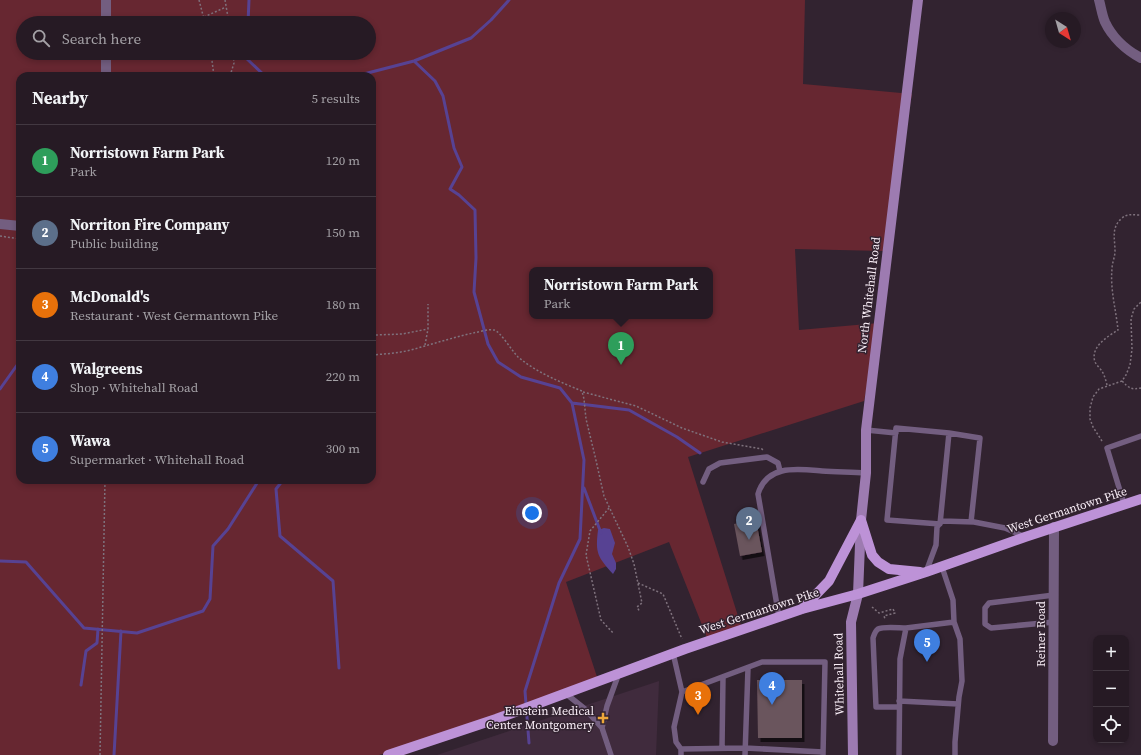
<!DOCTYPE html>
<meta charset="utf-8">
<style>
:root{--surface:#261a24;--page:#322731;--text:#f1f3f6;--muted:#a4a1a6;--line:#423841;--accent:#eda83b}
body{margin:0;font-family:"Source Serif 4",serif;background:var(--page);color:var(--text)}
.controls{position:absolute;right:12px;bottom:12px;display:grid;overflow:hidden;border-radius:8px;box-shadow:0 2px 6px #0003}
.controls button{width:36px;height:36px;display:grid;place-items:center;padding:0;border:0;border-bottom:1px solid var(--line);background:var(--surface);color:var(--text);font:20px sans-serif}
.compass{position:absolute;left:1045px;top:12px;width:36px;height:36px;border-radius:50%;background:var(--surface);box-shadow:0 2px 6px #0003;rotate:143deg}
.you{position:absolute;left:532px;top:513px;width:14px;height:14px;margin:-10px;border:3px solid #fff;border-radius:50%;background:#1a73e8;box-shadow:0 0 0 6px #1a73e833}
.badge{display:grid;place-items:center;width:26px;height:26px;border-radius:50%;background:var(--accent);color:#fff;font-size:13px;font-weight:700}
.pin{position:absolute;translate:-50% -33px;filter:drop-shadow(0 1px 2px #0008)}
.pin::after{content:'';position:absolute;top:21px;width:14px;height:12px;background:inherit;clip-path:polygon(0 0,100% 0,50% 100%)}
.popup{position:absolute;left:529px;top:267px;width:184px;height:52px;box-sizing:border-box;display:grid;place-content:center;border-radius:8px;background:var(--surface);filter:drop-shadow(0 1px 3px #0005);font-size:13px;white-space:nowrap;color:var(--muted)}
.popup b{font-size:15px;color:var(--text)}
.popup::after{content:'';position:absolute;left:50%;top:100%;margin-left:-8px;border:8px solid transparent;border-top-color:var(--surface)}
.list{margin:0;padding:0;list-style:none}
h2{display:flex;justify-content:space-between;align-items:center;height:52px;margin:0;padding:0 16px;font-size:17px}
h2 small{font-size:13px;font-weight:400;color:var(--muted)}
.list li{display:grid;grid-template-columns:26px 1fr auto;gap:12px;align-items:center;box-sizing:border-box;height:72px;padding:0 16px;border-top:1px solid var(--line)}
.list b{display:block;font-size:15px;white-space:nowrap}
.list p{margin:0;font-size:13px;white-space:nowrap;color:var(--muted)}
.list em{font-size:13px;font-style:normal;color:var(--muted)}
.icon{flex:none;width:22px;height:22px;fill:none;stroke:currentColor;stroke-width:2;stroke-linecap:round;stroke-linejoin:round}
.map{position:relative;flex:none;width:1141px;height:755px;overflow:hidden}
.search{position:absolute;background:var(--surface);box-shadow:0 2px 6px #0003;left:16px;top:16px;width:360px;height:44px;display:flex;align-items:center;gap:10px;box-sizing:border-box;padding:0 14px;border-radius:22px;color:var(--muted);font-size:15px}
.panel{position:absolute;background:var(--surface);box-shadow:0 2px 6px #0003;left:16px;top:72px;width:360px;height:412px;border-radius:12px}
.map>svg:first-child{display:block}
</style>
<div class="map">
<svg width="1141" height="755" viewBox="0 0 1141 755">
<defs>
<filter id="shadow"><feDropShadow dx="2.5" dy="4" stdDeviation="0" flood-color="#0009"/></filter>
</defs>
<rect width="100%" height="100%" fill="#322330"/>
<path fill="#402b3d" d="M659,681L656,755H437Z"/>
<path fill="#672731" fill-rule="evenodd" d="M0,0H805L803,84L912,94L883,251L795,249L799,330L879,323L864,401L688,457L743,632L708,640L669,542L566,582L598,680L496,719L379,755H0ZM23,23H369V53H23ZM20,76H372V480H20ZM532,270H710V316H532Z"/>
<path fill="#574293" d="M604,528L610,529L615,543L612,554L616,563V569L613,574C598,557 595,554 598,530Z"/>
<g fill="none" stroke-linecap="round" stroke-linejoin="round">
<path stroke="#574293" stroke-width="3" d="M248,23L249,0
M247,53V59L265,76
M414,61L435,81L443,96L454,148L462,167L450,189L459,195L475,210L476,258L474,292L488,344L498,362L521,377L560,388L572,403L584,460L580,539L559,583L525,691L529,743
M356,76L414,61L471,38L491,20L509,0
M0,389L20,361
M572,403L629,410L677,437L700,453
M283,480L276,489L280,536L333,581L339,668
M584,488L601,533
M0,561L26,562L84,628L137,633L203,611L210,599L213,546L228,529L259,480
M81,685L86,651L97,643L98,629
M114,755L121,631"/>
</g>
<path fill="#6b545d" filter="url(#shadow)" d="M756,519L762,552L740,556L734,524Z
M757,680H802V738H758Z"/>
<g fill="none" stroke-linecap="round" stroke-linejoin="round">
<path stroke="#7f727d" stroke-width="1.5" stroke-dasharray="2 2" stroke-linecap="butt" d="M199,0L205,23
M225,0L229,23
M204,17L226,7
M211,53L214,76
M230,76L234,63L233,53
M0,236L20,239
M372,336L376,335L402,334L428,329
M425,345L428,329V304
M372,355C385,354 398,353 411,350C432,344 452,338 473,333C479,332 487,329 494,330C500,331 512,351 518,357C536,372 560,382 582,391L584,399L586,419L595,456L604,496L628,547L634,564L642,603L637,607L640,612
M1122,381C1129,388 1131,390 1141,388
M1107,385C1106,381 1105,377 1103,373C1101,369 1097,366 1095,362C1090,347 1107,337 1118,330C1116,310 1110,289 1112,269C1112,263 1115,257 1115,251C1115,239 1111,228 1121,219C1127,213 1133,215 1141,215
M583,392L636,406L682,428L722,442L762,449L763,450
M1102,441L1093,427L1090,419V408L1093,397L1099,389L1122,381L1126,375L1130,365L1132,349L1131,319L1134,309L1141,302
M609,508L590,531L586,555L601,620L614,634
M638,583L663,594L682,639
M872,607L879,613L893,609L895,613L884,616L885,619
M100,755L105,480"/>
<path stroke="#735e80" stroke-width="5.5" d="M866,430L896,433
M949,433L896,428L887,520L940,524L949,433L980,438L971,522
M703,482L709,469L720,463L767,457L778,463L780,471
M1124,504L1107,448L1141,436
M942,567L953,600L954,622L960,639L962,681L959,697L955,742V755
M926,572L936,545L937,527L942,521L974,522L1005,528L1025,537
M779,617L758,494C767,464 798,469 822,471C837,472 851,472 866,473
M1054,622L991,628L985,624V608L989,603L1054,595
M673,653L682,692L674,727L676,742L681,749
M682,692L762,662H825L823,755
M565,693L585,709L602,728L611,755
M899,701L958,704
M899,707H876L873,638C874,635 875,631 878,629C884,626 899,628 906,628
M602,728L607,706L619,673
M722,748L723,677
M681,755V749L745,748L823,752
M745,755L748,668
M899,755L900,659L906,628L954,622"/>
<path stroke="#735e80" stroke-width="10" d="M1099,0C1101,7 1102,15 1105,22C1112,37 1126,50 1141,58
M106,23V0
M106,76V53
M0,224L20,226
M1053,741L1054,527"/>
<path stroke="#9d7bb1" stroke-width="10" d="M853,755L851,622L858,594L861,520L866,473V430L918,0"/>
<path stroke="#bd92d7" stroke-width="10" d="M861,520L872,555L878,562L889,569L920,572
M802,609L829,581L861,520
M388,755L496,719L685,649L802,609L858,594L926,572L1025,537L1141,499"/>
</g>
<path fill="#eda83b" stroke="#322330" stroke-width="1.5" d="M601 712h4v4h4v4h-4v4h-4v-4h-4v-4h4z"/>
<g text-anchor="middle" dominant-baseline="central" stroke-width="3" stroke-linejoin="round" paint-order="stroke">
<g font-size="12" fill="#f8edf6" stroke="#322330">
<text transform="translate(869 295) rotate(-83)">North Whitehall Road</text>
<text transform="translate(1067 510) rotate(-18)">West Germantown Pike</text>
<text transform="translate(759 611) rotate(-18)">West Germantown Pike</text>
<text transform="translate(1041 634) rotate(-90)">Reiner Road</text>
<text transform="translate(839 674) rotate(-91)">Whitehall Road</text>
</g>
<g font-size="12" fill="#f8edf6" stroke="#322330" text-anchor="end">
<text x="594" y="711">Einstein Medical<tspan x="594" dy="14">Center Montgomery</tspan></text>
</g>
</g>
</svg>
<div class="controls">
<button>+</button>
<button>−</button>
<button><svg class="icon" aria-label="locate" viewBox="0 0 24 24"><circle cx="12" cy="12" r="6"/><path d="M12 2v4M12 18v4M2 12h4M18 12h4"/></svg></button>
</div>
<svg class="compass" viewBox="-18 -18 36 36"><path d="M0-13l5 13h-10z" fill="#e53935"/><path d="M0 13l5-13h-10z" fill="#a4a1a6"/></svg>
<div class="you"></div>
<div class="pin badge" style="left:621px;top:365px;background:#2e9e5b">1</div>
<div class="popup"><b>Norristown Farm Park</b>Park</div>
<div class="pin badge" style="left:749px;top:540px;background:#5c6f8a">2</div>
<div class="pin badge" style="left:698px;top:715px;background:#e8710a">3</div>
<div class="pin badge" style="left:772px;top:705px;background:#3f7fe0">4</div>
<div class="pin badge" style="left:927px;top:662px;background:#3f7fe0">5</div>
<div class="search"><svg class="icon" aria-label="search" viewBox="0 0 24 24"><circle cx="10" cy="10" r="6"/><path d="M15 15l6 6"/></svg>Search here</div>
<section class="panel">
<h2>Nearby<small>5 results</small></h2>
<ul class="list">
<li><span class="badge" style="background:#2e9e5b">1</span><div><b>Norristown Farm Park</b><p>Park</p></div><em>120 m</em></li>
<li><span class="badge" style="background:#5c6f8a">2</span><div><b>Norriton Fire Company</b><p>Public building</p></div><em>150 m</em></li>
<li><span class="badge" style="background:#e8710a">3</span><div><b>McDonald's</b><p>Restaurant · West Germantown Pike</p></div><em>180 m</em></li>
<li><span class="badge" style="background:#3f7fe0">4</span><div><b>Walgreens</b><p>Shop · Whitehall Road</p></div><em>220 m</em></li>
<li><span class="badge" style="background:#3f7fe0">5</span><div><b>Wawa</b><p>Supermarket · Whitehall Road</p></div><em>300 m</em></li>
</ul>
</section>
</div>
